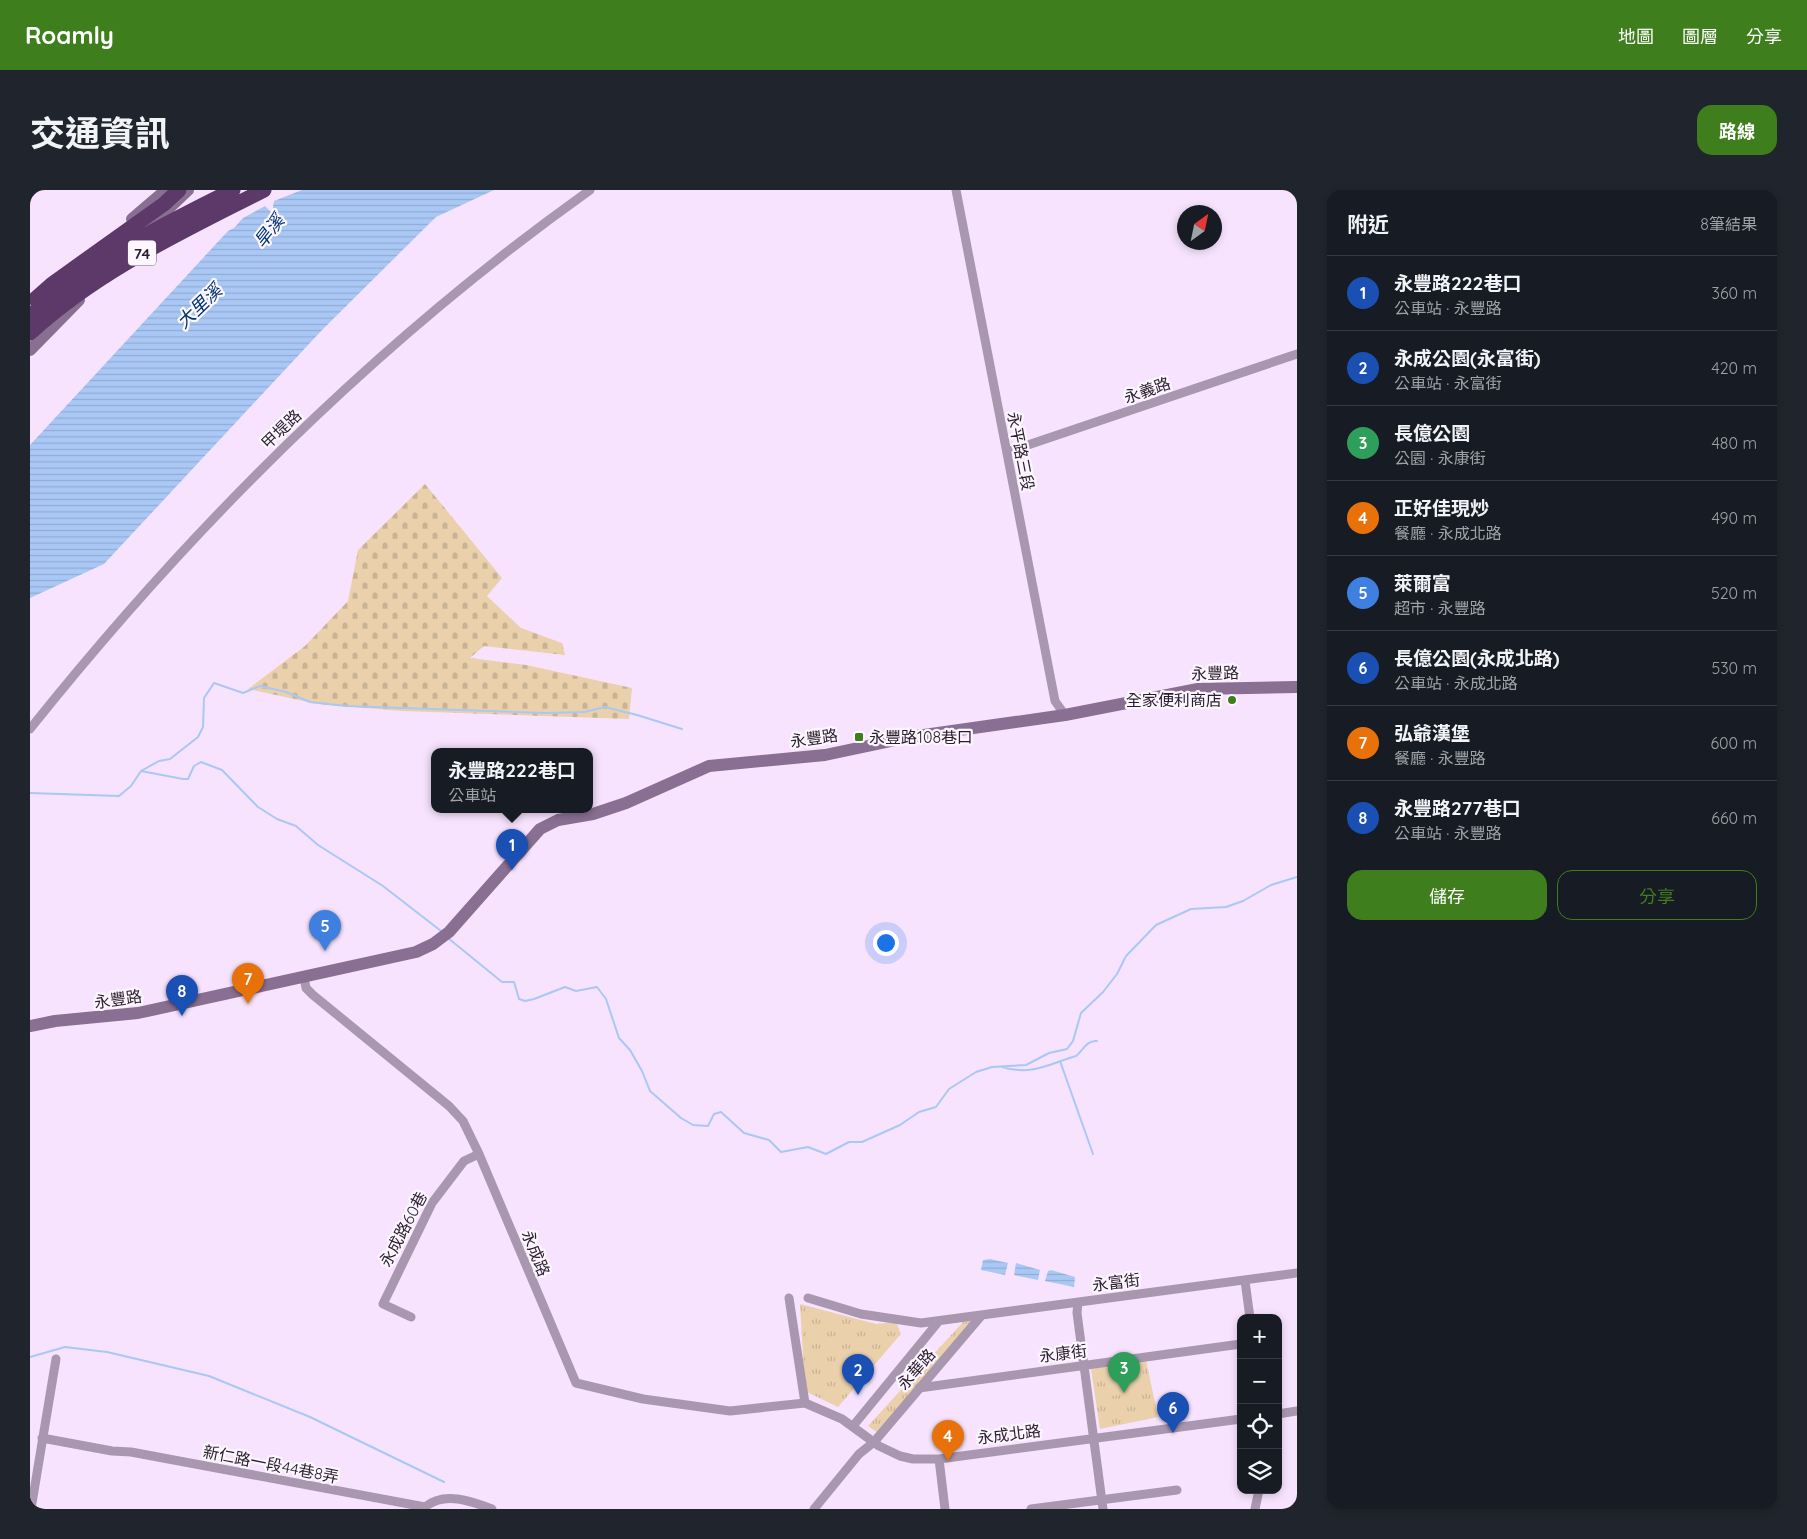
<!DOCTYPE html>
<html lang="zh-TW">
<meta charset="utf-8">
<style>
:root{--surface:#171b24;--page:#20242c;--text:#f1f3f6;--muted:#9ea1a6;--line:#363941;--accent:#3e7e1c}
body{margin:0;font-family:Quicksand,"Noto Sans TC",sans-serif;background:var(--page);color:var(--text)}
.controls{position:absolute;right:15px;bottom:15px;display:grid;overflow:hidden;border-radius:10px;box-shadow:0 2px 8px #0003}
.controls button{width:45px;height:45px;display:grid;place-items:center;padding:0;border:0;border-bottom:1px solid var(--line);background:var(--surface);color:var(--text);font:25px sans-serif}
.compass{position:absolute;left:1147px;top:15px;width:45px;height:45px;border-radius:50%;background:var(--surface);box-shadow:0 2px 8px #0003;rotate:33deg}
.you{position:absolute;left:855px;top:752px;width:18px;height:18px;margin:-12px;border:4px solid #fff;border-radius:50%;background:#1a73e8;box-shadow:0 0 0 8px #1a73e833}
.badge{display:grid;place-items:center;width:32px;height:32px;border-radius:50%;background:var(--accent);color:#fff;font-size:16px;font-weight:700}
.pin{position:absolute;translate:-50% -41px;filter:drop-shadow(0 1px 2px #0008)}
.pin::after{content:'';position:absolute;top:26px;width:18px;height:15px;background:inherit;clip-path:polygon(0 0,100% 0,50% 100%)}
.popup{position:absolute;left:401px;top:558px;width:162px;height:65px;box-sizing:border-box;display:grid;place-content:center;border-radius:10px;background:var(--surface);filter:drop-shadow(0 1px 4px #0005);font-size:16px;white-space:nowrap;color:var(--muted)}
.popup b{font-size:19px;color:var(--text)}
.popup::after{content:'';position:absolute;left:50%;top:100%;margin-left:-10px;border:10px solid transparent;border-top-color:var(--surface)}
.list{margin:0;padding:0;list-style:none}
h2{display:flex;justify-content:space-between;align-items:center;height:65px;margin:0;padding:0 20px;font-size:21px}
h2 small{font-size:16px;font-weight:400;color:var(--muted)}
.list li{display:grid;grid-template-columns:32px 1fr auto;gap:15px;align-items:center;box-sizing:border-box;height:75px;padding:0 20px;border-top:1px solid var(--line)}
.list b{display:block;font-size:19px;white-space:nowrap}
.list p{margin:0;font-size:16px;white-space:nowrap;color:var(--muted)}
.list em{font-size:16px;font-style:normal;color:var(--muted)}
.actions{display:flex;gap:10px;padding:15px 20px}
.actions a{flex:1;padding:11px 0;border:1px solid var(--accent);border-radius:15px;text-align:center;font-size:18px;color:var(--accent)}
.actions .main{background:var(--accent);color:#fff}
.icon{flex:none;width:28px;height:28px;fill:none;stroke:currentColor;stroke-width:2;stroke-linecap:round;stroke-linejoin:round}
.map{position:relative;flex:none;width:1267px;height:1319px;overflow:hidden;border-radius:15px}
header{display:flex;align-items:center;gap:30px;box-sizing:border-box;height:70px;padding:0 25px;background:var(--accent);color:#fff}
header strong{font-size:24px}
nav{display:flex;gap:28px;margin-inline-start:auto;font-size:18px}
.intro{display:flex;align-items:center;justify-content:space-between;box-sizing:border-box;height:120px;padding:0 30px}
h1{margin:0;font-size:35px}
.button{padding:12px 22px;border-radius:15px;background:var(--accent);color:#fff;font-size:18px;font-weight:700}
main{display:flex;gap:30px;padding:0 30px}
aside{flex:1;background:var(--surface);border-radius:15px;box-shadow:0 2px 8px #0003}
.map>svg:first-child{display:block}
</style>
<header>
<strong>Roamly</strong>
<nav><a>地圖</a><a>圖層</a><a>分享</a></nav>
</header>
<div class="intro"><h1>交通資訊</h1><a class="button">路線</a></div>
<main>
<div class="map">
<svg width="1267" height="1319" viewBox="0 0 1267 1319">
<defs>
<pattern id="grass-tufts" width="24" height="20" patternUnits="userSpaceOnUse" patternTransform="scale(1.25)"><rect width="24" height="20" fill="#ead1ac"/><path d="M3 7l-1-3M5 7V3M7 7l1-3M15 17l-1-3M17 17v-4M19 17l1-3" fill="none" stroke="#c9b394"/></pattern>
<pattern id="cemetery-stones" width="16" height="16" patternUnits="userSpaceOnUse" patternTransform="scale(1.25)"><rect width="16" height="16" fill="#ead1ac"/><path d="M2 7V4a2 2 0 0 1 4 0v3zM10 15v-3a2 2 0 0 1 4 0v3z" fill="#c9b394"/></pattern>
<pattern id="water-rules" width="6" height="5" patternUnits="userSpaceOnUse" patternTransform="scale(1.25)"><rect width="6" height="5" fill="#a9c8f5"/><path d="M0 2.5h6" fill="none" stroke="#92abd2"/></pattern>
</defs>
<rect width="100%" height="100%" fill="#f7e3fe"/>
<path fill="url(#grass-tufts)" d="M770,1114L846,1134L866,1132L871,1144L808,1217L775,1201Z
M945,1131L848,1243L838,1236L933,1132Z
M1116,1170L1128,1227L1070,1239L1061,1179Z"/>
<path fill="url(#cemetery-stones)" d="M395,294L472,388L457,406L491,438L532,453L535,465L454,456L440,468L496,475L602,498L599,529L372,521L287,514L218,499L275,456L318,411L328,360Z"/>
<path fill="#ead1ac" d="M1112,1176L1116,1200L1077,1207L1073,1182Z"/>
<path fill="url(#water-rules)" d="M272,0H464L406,27L292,140L74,374L0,408V255L198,41L204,38L213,28L235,16L242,23L244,11Z
M960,1069L978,1073L975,1085L951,1080L953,1070Z
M986,1073L1010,1080L1008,1090L984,1085Z
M1021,1080L1045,1087L1044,1097L1015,1091L1018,1081Z"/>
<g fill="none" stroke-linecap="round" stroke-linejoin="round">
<path stroke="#a9c8f5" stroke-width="2" d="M111,581L153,589H158L164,576L171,572L192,580L228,617L247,629L266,636L288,655L353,696L411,741
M0,603L89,606L101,596L111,581L129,571L140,569L168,547L173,537L174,508L184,493L213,503L230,496L256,502L280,512L316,516L515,523L554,522L575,517L607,525L652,539
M418,748L472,792H484L489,809L495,811L504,809L535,797L546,801L567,797L576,809L589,848L600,860L612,881L620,901L651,928L663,935L678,936L684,924L691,922L714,943L739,950L751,962L778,957L796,964L819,952H832L870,935L889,922L906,917L919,899L946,882L962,877L996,875L1019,863L1037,859L1043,851L1051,823L1073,802L1087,784L1096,766L1126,735L1161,719L1196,717L1213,711L1241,695L1267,687
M1030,871L1063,964
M972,877C1001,886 1019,874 1046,866C1053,861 1056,850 1067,851
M0,1167L35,1157L77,1162L179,1186L280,1227L414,1292"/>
<path stroke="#a997af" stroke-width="9" d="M926,0L1025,511L1035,525
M977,262L1267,164
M0,539C163,335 348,151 560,0
M274,787L276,798L283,805L419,916L433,931L449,964L546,1193L613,1209L700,1221L775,1213L812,1229L849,1256L870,1266L883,1269H909L1211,1229
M1215,1091L1220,1128
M759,1108L775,1213
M778,1108L831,1124L891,1133L1267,1083
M1048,1112L1047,1123L1073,1319
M381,1127L353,1114L402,1013L434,971L449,964
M889,1198L1211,1154
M1248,1224L1267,1221
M823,1236L909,1131
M12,1248L82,1261L101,1262L395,1317C414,1301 441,1311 462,1319
M909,1269L915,1319
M1,1319L26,1169
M784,1319L829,1264L844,1252L951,1126
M1001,1319L1147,1300
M1225,1319L1229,1300"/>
<path stroke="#896f92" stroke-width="12" d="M102,29L136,0
M113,43L158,0
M0,160L49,110
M0,836L25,831L108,823L386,762L403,754L419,742L510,639L528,630L563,624L596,613L679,576L795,565L880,547L1035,525L1168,499L1267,497"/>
<path stroke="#5d396a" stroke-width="15" d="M5,109L22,94L134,14L149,0
M0,126C59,72 132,35 203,0
M0,143C69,80 152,42 234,0"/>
</g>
<g fill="#3e7e1c" stroke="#fcf6ff" stroke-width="2">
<circle cx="1202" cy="510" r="5"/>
<rect x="824" y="542" width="10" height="10" rx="2.5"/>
</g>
<g text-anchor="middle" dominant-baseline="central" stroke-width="4.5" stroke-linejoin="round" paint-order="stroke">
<rect fill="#fcf6ff" stroke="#695f6d" stroke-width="1" x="98" y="50.5" width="28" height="25" rx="4"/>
<g font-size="15" font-weight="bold" fill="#2a1e2e">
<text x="112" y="63">74</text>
</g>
<g font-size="16" fill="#2a1e2e" stroke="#fcf6ff">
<text transform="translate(1117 200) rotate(-19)">永義路</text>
<text transform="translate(251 239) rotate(-44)">甲堤路</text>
<text transform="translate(991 261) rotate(79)">永平路三段</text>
<text transform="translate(1185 483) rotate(-2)">永豐路</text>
<text transform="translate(784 548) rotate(-8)">永豐路</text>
<text transform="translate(88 809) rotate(-8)">永豐路</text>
<text transform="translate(373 1039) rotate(-62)">永成路60巷</text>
<text transform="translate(506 1063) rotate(68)">永成路</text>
<text transform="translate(1086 1092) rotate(-7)">永富街</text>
<text transform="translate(1033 1163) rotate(-7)">永康街</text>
<text transform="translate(886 1179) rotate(-49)">永華路</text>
<text transform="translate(979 1244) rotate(-7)">永成北路</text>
<text transform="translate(241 1274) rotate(11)">新仁路一段44巷8弄</text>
</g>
<g font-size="16" fill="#2a1e2e" stroke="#fcf6ff" text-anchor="end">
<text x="1192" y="510">全家便利商店</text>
<text x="839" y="547" text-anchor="start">永豐路108巷口</text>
</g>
<g font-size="18" font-style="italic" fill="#003170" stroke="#fcf6ff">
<text transform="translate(239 41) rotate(-52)">旱溪</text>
<text transform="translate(169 116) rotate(-44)">大里溪</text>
</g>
</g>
</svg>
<div class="controls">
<button>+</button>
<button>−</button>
<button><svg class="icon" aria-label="locate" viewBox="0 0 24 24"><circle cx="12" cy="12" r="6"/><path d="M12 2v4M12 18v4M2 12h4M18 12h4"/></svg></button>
<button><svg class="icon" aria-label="layers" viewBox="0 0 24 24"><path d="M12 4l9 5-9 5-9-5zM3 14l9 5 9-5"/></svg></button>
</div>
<svg class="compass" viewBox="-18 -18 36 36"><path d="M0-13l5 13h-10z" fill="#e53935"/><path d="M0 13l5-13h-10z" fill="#9ea1a6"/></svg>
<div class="you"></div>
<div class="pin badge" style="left:482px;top:680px;background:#1a4fb4">1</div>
<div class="popup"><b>永豐路222巷口</b>公車站</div>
<div class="pin badge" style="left:828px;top:1205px;background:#1a4fb4">2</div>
<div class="pin badge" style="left:1094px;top:1203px;background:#2e9e5b">3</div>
<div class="pin badge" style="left:918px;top:1271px;background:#e8710a">4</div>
<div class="pin badge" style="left:295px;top:761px;background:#3f7fe0">5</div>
<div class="pin badge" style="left:1143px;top:1243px;background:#1a4fb4">6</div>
<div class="pin badge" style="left:218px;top:814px;background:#e8710a">7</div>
<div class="pin badge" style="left:152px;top:826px;background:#1a4fb4">8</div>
</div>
<aside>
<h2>附近<small>8筆結果</small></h2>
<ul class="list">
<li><span class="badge" style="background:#1a4fb4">1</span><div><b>永豐路222巷口</b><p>公車站 · 永豐路</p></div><em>360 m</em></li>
<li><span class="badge" style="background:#1a4fb4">2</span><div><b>永成公園(永富街)</b><p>公車站 · 永富街</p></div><em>420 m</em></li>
<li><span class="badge" style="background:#2e9e5b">3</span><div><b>長億公園</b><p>公園 · 永康街</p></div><em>480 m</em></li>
<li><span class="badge" style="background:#e8710a">4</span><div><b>正好佳現炒</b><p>餐廳 · 永成北路</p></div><em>490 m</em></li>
<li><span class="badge" style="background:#3f7fe0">5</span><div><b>萊爾富</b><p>超市 · 永豐路</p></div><em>520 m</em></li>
<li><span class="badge" style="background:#1a4fb4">6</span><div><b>長億公園(永成北路)</b><p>公車站 · 永成北路</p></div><em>530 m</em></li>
<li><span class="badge" style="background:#e8710a">7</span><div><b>弘爺漢堡</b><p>餐廳 · 永豐路</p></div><em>600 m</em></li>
<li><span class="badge" style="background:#1a4fb4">8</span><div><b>永豐路277巷口</b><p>公車站 · 永豐路</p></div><em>660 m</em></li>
</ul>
<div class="actions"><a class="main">儲存</a><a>分享</a></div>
</aside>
</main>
